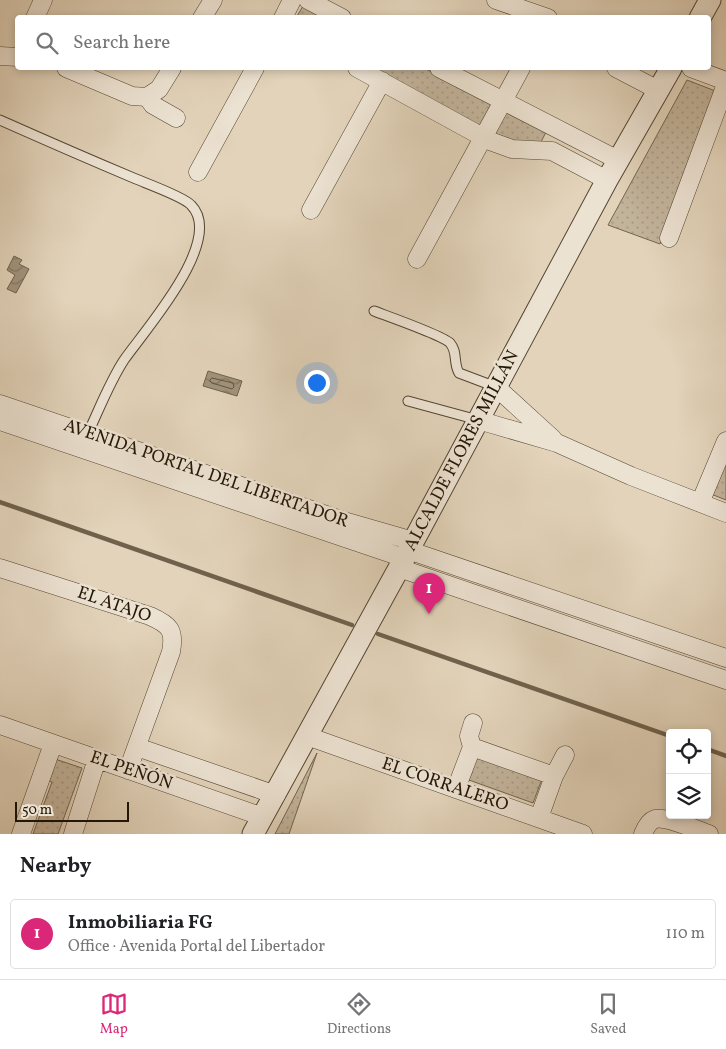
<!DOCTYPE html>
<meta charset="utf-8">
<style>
:root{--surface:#fff;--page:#f2f2f2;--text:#202124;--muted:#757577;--line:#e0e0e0;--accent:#db2777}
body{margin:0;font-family:Vollkorn,serif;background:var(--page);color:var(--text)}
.controls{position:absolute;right:15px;bottom:15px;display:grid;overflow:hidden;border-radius:5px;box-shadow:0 2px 8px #0003}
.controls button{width:45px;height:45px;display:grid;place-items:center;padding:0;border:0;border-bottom:1px solid var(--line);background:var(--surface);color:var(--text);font:25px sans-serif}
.scale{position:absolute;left:15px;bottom:12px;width:114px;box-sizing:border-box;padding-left:5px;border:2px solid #241705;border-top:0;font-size:14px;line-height:18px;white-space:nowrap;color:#241705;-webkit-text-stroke:4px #ece2d2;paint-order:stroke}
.you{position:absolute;left:316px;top:382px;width:18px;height:18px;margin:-12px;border:4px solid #fff;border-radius:50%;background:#1a73e8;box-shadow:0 0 0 8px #1a73e833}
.badge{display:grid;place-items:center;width:32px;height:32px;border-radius:50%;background:var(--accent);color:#fff;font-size:16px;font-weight:700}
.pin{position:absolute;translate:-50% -41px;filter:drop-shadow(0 1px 2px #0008)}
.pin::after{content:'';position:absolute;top:26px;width:18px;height:15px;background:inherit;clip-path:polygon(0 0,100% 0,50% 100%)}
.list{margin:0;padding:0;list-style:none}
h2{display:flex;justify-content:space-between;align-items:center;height:65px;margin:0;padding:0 20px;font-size:21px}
h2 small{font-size:16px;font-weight:400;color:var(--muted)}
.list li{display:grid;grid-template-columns:32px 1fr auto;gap:15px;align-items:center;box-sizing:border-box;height:70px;margin:0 10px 10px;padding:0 10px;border:1px solid var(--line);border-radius:5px}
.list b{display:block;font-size:19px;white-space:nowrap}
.list p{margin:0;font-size:16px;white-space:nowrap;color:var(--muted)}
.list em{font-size:16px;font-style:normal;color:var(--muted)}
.icon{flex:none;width:28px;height:28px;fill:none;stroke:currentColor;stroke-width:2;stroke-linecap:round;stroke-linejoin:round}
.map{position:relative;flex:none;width:726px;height:834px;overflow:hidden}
.search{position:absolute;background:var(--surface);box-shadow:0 2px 8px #0003;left:15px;right:15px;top:15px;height:55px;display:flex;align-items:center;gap:12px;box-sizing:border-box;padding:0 18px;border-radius:5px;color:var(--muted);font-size:19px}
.sheet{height:145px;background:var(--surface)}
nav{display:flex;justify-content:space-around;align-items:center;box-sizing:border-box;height:70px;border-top:1px solid var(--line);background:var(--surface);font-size:14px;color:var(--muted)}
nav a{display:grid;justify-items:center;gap:2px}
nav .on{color:var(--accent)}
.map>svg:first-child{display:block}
</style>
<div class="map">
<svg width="726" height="834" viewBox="0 0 726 834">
<defs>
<pattern id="grass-dots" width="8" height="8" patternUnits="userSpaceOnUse" patternTransform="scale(1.25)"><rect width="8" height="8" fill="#c2b39b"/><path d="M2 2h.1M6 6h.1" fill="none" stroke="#a79984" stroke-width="1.8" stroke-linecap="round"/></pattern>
<pattern id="water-waves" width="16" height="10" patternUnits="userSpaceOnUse" patternTransform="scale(1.25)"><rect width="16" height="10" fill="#a1937c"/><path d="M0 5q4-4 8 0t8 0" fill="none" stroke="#837764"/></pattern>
</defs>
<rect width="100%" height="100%" fill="#e2d3ba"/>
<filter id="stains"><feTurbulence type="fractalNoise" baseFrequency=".004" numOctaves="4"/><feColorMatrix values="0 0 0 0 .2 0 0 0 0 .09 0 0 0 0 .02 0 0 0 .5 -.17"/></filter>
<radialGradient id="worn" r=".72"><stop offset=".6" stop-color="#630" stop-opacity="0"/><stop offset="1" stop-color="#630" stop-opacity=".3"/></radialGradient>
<path fill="url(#grass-dots)" stroke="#736550" d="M303,6L326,18H296Z
M371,68H424L547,130L541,142L506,141Z
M687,80L718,92L660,244L608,225Z
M726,457V500L711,494Z
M317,753L289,834H275Z
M477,756L542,779L533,803L469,780Z
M55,759L82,768L58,834H33L52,782L48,780Z"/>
<path fill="url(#water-waves)" stroke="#6f614c" d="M14,256L22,260L19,264L29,269L16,293L7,289L15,275L7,270Z
M208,371L242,381L237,396L203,386Z"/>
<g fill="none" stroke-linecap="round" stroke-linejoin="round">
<path stroke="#625540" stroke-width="1" d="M212,378L233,383L234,387L232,389L212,383L210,381Z"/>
<path stroke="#6f614c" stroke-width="4.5" d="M0,502L352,625
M378,634L670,736
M707,749L726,756"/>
<defs>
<path id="service" d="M0,120C45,140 91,160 136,179C148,184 184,197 191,205C226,240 144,331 124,360C109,383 99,410 87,435
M374,311C387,316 444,336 450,343C458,352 453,363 459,373L496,387
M408,401L478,420"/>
<path id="minor" d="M308,0L342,18
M496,0L548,18
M35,18L43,0
M202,18L213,0
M283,18L292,0
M0,56L18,57
M66,68L132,96L147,97L159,89L172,68
M357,68L490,141L512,149L552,151L607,180
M439,68L618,160
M616,68L658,90
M691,68L726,81
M147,97L153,105L176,118
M198,172L255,68
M311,210L382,81
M669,238L726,84
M417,259L521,68
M496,387L553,439
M0,404L347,522L413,541
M478,420L557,443L631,476L726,513
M0,421L404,558
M700,503L726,441
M408,550L726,658
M0,568L150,616C170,625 175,630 171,652L128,770
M399,568L726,680
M0,725L263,817
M307,736L583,834
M137,747L276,795
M472,747L469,736L473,723
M554,776L565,755
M456,789L472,747L554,776L539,818
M21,834L53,744
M73,834L97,759
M643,834C645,829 649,821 655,819C666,816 697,830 709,834"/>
<path id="tertiary" d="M700,18L710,0
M253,834L399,568L607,180L671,68"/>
</defs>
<use href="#service" stroke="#544632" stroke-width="11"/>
<use href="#minor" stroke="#544632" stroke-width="19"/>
<use href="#tertiary" stroke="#544632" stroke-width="23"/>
<use href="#service" stroke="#ece2d2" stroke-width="9"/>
<use href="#minor" stroke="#ece2d2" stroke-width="18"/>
<use href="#tertiary" stroke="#ece2d2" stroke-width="21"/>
</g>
<g text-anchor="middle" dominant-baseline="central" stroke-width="5" stroke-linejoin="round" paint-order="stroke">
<g font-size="18" fill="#241705" stroke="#ece2d2">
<text transform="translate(462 451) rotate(-62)">ALCALDE FLORES MILLÁN</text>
<text transform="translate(206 474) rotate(19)">AVENIDA PORTAL DEL LIBERTADOR</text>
<text transform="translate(114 605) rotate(19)">EL ATAJO</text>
<text transform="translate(131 771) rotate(19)">EL PEÑÓN</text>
<text transform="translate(445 785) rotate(19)">EL CORRALERO</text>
</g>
</g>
<rect width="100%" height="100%" filter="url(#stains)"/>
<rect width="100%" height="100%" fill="url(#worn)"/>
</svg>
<div class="controls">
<button><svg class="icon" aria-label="locate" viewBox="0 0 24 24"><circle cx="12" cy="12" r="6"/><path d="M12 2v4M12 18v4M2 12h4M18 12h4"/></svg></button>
<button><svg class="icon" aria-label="layers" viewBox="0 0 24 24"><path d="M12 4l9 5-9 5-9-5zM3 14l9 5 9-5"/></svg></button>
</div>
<div class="scale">50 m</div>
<div class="you"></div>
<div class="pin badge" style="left:429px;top:614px">1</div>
<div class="search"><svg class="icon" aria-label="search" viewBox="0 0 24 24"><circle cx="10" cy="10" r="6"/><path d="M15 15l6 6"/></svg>Search here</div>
</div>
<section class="sheet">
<h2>Nearby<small></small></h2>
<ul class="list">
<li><span class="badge">1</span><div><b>Inmobiliaria FG</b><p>Office · Avenida Portal del Libertador</p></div><em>110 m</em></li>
</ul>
</section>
<nav>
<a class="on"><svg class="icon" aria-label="map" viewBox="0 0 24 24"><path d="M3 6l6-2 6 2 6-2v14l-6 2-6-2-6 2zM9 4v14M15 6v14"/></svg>Map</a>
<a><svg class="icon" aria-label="directions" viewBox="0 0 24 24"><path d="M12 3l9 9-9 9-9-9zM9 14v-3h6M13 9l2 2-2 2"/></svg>Directions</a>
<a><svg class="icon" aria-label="saved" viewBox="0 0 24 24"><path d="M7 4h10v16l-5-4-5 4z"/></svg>Saved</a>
</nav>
